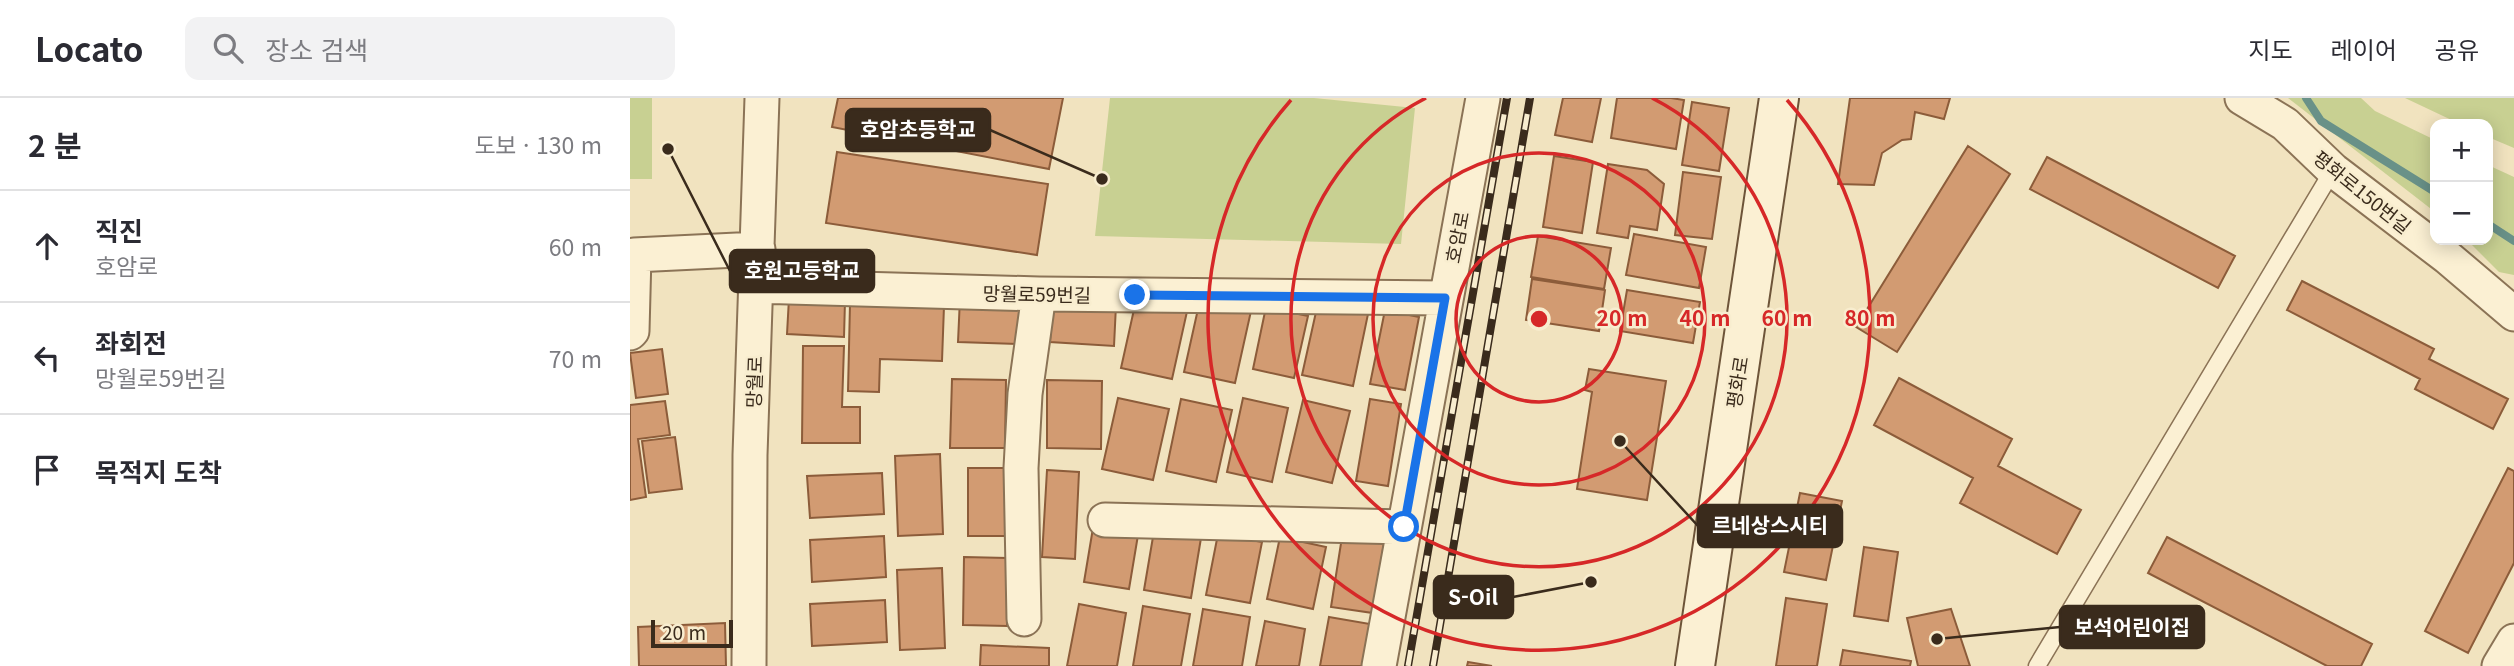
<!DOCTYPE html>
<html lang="ko">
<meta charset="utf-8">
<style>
:root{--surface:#fff;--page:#f2f2f3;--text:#2b2b33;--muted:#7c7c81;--line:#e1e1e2}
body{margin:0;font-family:Georgia,"Noto Sans KR",serif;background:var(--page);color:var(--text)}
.controls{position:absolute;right:21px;top:21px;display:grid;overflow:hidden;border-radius:14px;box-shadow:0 4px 18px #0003}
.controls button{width:63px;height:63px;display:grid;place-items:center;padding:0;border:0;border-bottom:2px solid var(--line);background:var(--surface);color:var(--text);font:35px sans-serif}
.scale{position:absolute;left:21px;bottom:18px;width:82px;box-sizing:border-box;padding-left:7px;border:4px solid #3a2b1c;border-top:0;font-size:19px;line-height:24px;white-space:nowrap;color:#3a2b1c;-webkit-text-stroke:5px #f8edcf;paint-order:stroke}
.stop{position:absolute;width:21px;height:21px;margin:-16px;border:5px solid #1a73e8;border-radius:50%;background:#fff}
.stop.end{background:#1a73e8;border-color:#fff;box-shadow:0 2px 7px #0008}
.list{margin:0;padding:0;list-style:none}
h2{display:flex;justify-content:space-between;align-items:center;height:91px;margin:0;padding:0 28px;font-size:30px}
h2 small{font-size:23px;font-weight:400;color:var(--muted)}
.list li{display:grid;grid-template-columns:46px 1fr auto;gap:21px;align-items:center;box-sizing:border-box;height:112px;padding:0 28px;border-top:2px solid var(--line)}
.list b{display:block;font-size:26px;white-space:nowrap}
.list p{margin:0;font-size:23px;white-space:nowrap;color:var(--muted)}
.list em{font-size:23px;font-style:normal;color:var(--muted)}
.icon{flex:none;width:38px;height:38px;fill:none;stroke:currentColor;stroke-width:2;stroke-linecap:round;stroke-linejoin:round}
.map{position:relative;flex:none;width:1884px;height:568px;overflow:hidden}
header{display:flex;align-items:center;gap:42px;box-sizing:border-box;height:98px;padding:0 35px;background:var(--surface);border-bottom:2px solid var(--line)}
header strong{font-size:33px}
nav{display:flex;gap:38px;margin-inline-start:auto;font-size:24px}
.search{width:490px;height:63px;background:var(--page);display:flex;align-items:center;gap:18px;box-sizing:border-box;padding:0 24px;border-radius:14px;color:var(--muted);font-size:26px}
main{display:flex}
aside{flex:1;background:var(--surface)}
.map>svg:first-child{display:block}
</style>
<header>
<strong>Locato</strong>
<div class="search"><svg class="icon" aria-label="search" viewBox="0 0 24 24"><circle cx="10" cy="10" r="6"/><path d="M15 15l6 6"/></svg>장소 검색</div>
<nav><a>지도</a><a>레이어</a><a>공유</a></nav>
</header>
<main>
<aside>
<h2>2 분<small>도보 · 130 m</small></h2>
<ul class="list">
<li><svg class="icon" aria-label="ahead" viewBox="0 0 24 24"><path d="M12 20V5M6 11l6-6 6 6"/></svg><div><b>직진</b><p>호암로</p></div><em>60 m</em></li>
<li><svg class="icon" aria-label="left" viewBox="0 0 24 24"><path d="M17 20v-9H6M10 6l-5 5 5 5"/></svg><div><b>좌회전</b><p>망월로59번길</p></div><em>70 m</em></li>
<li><svg class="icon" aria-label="arrive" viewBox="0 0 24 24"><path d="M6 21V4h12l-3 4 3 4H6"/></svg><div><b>목적지 도착</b></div></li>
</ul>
</aside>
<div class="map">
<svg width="1884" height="568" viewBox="0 0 1884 568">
<rect width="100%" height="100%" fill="#f1e3bf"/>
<path fill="#c8d092" d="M0,0H22V81H0Z
M480,0H684L785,10L771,146L465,138Z
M1658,0H1731L1745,13L1805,42V114Z
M1775,0H1884V50L1858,39V26H1830Z
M1858,67L1884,79V177L1869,174L1837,142H1858Z"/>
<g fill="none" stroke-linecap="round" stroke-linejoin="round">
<path stroke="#699188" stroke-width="8" d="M1676,0L1691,23L1805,94
M1858,126L1884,143"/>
</g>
<path fill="#d29b72" stroke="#8c5c3a" stroke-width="2" d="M208,0H433L419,71L202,29Z
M933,0H971L962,44L925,37Z
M987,0H1041L1054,2L1046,51L981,40Z
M1220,0H1320L1314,21L1285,14L1281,41L1272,42L1252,55L1244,87L1208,86Z
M1062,4L1099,10L1089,73L1052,67Z
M1338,48L1380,76L1267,254L1226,229Z
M207,54L418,86L407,157L196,125Z
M924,58L963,64L952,135L913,129Z
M1417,59L1605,158L1588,190L1400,91Z
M978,66L1017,72L1034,86L1027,132L1000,128L998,140L967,135Z
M1053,74L1091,79L1082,141L1045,137Z
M1004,136L1076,149L1069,190L996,177Z
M908,138L981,150L974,191L901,179Z
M902,181L975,192L969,233L896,222Z
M1672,183L1804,251L1799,261L1878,301L1863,331L1785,291L1790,281L1657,212Z
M997,192L1070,204L1063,245L990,233Z
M507,198L558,209L542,281L491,270Z
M159,200L215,203L214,239L157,236Z
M330,200L391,202L389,246L328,244Z
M570,202L621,213L605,285L554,274Z
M423,203L486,207L484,248L420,244Z
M688,205L738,216L723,288L672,277Z
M220,206L314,208L312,263L250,261L249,294L218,293Z
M636,209L678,218L664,280L623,271Z
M755,212L789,219L775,292L740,286Z
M173,248H214L212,309H230V345H172Z
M32,251L38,296L6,300L0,255Z
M959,271L1036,283L1017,402L947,391L962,294L955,292Z
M1269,280L1382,341L1368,368L1451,412L1427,456L1330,405L1343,380L1244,327Z
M322,281L376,282L375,350H320Z
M417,282L472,283L471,351L417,350Z
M488,300L539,311L523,382L472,371Z
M613,300L658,310L642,384L597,374Z
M551,301L602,312L586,384L536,373Z
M740,301L771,306L758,388L726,383Z
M673,302L720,313L702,385L656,374Z
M35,303L40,337L8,341L16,399L0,402V307Z
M45,339L52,391L19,395L12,343Z
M310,356L313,436L268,438L265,358Z
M338,370H382L381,438H338Z
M1878,370L1884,373V465L1838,555L1795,533Z
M417,372L449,374L445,461L412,459Z
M252,375L254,416L180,420L177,378Z
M1170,395L1212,403L1196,482L1154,474Z
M463,430L508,437L499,491L454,484Z
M524,433L571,440L561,500L514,492Z
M588,436L632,444L620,505L576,497Z
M254,438L256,479L182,484L180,442Z
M650,439L696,449L683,511L637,501Z
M712,439L754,445L743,515L701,509Z
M1537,439L1742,546L1731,568H1697L1518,475Z
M1234,449L1268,454L1258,523L1224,518Z
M334,459L377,460V528L333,527Z
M312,470L315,550L270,552L267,472Z
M1156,500L1197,506L1187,568H1146Z
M255,502L257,544L182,548L180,506Z
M449,506L496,515L487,568H437Z
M513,508L560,516L551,568H503Z
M573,511L620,519L612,568H563Z
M1321,511L1340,568H1288L1277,520Z
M699,519L740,526L733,568H690Z
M635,523L675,531L669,568H626Z
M95,525L96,568H9L8,529Z
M351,547L419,550V568H350Z
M1213,552L1281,563L1280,568H1210Z
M838,564L862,568H837Z"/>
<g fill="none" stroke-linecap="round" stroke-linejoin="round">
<defs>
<path id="lane" d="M1407,568L1703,72"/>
<path id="street" d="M1612,0L1655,26L1703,72L1817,159L1884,216
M125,188L409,196L815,200
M0,235L2,233L4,157L128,151
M475,422L774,429
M394,521L391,370L395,296L409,196
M119,568L120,357L132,0
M749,568L853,0
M1869,568L1884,543"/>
<path id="secondary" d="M1065,568L1149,0"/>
</defs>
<use href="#lane" stroke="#8b7356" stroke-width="19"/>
<use href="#street" stroke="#8b7356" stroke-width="37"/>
<use href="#secondary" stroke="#6d5439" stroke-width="42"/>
<use href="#lane" stroke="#fbf0d3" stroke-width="16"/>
<use href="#street" stroke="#fbf0d3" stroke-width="33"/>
<use href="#secondary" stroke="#fbf0d3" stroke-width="38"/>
<defs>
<path id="rail" d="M778,568L877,0
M803,568L900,0"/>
</defs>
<use href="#rail" stroke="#3a2b1c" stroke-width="8"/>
<use href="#rail" stroke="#f8edcf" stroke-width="5" stroke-dasharray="16" stroke-linecap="butt"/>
</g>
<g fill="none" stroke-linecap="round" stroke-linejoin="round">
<path stroke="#1a73e8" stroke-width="9" d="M505,197L815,200L774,429"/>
</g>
<g fill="none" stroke="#d62828" stroke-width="3.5">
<circle cx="909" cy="221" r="83"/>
<circle cx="909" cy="221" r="166"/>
<path d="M1022 0A248 248 0 1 1 796 0"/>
<path d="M1157 2A331 331 0 1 1 661 2"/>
</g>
<g text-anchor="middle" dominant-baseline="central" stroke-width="5" stroke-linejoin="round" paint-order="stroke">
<g font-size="19" fill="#3a2b1c" stroke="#f8edcf">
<text transform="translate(1733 93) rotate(39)">평화로150번길</text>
<text transform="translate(826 139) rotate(-79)">호암로</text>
<text transform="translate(407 195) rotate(1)">망월로59번길</text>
<text transform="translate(123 284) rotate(-88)">망월로</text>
<text transform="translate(1106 284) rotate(-81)">평화로</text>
</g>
</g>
<circle cx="909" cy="221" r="10" fill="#d62828" stroke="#f8edcf" stroke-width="3.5"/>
<g font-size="21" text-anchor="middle" font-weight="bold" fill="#d62828" stroke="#f8edcf" stroke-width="5" stroke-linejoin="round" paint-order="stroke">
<text x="992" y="228">20 m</text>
<text x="1075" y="228">40 m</text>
<text x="1157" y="228">60 m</text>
<text x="1240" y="228">80 m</text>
</g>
<path fill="none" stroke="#3a2b1c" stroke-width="2.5" d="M472 81L360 32M38 51L100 173M990 343L1068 428M961 484L883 499M1307 541L1430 529"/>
<g fill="#3a2b1c" stroke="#f8edcf" stroke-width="2.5">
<circle cx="472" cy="81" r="7"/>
<circle cx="38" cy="51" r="7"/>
<circle cx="990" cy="343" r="7"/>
<circle cx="961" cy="484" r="7"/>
<circle cx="1307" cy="541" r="7"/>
</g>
<g fill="#3a2b1c" stroke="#3a2b1c" stroke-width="2.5">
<rect x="216" y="11" width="144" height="42" rx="7"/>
<rect x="100" y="152" width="144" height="42" rx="7"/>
<rect x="1068" y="407" width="144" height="42" rx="7"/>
<rect x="804" y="478" width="79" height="42" rx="7"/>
<rect x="1430" y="508" width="144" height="42" rx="7"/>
</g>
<g font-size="21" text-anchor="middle" font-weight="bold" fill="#fff">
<text x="288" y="39">호암초등학교</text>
<text x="172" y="180">호원고등학교</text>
<text x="1140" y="435">르네상스시티</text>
<text x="843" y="507">S-Oil</text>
<text x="1502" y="537">보석어린이집</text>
</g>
</svg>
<div class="controls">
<button>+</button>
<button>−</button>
</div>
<div class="scale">20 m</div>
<div class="stop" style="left:774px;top:429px"></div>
<div class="stop end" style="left:505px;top:197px"></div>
</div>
</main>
